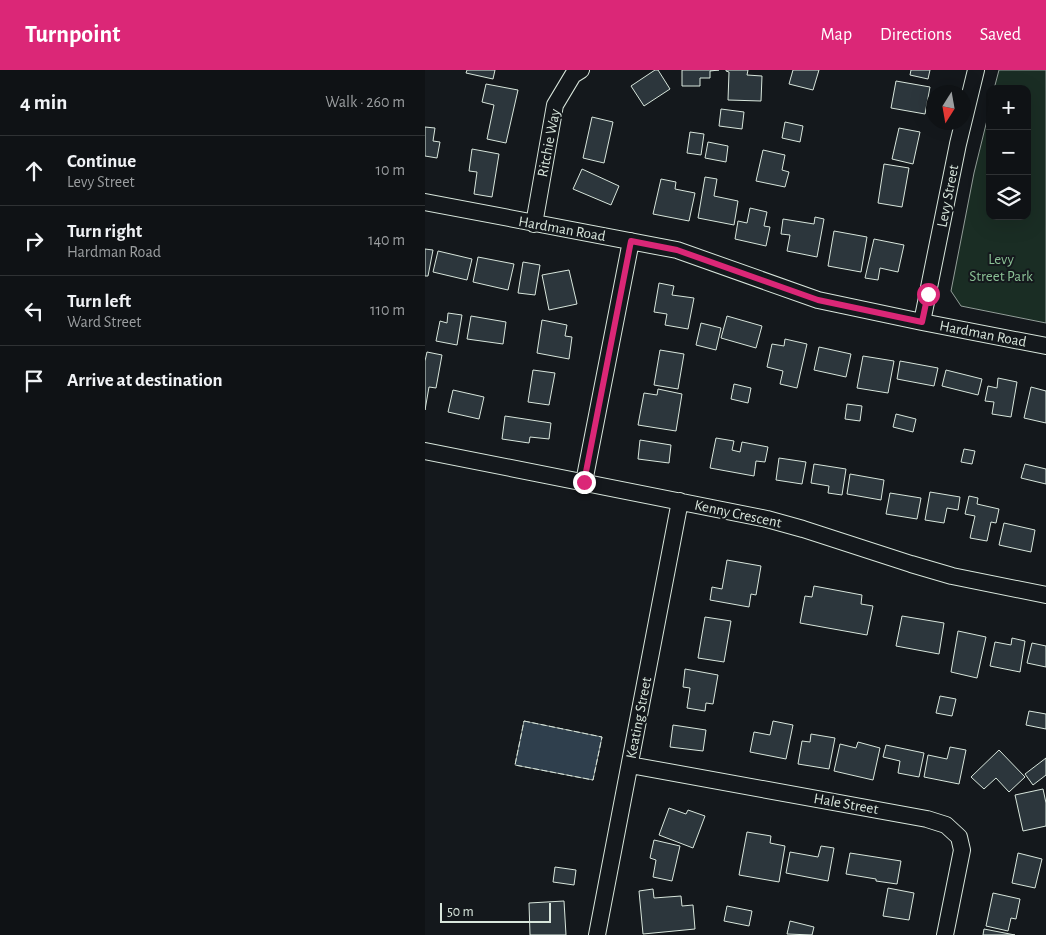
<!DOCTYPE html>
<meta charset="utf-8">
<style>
:root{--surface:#0f1215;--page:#1d2022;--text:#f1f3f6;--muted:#9b9ea0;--line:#2f3234;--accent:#db2777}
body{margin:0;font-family:"Alegreya Sans",sans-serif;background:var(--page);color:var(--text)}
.controls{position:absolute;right:15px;top:15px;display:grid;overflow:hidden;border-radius:10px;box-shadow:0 5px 20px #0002}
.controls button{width:45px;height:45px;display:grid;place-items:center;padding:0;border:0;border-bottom:1px solid var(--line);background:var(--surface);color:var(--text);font:25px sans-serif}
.compass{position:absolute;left:501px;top:15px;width:45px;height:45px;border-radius:50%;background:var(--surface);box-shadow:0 5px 20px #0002;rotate:191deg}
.scale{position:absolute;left:15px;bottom:12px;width:111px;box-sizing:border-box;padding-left:5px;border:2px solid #d8e6dc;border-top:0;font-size:14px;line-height:18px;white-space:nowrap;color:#d8e6dc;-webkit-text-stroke:4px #14181c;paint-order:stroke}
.stop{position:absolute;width:15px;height:15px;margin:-11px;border:4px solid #db2777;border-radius:50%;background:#fff}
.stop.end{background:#db2777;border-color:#fff;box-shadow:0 1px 5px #0008}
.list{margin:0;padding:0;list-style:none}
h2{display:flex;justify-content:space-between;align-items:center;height:65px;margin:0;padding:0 20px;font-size:21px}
h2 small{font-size:16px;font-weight:400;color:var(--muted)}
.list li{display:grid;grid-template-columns:32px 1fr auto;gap:15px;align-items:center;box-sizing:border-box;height:70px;padding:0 20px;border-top:1px solid var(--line)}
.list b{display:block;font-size:19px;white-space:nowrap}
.list p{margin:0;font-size:16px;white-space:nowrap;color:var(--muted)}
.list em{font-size:16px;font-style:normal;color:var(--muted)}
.icon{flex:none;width:28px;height:28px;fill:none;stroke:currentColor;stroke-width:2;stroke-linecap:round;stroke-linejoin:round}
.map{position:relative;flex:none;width:621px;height:865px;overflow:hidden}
header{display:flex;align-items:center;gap:30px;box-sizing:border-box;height:70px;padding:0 25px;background:var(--accent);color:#fff}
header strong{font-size:24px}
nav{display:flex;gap:28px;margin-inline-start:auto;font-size:18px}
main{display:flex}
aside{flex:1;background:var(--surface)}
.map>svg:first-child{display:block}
</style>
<header>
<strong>Turnpoint</strong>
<nav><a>Map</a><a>Directions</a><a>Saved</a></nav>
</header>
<main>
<aside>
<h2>4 min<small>Walk · 260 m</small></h2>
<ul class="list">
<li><svg class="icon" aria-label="ahead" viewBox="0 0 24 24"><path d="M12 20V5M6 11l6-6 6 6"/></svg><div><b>Continue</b><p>Levy Street</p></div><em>10 m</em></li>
<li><svg class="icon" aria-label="right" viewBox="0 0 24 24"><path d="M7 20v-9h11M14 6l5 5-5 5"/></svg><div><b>Turn right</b><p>Hardman Road</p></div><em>140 m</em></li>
<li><svg class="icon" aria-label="left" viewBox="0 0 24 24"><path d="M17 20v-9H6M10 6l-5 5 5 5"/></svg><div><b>Turn left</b><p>Ward Street</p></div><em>110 m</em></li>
<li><svg class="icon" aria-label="arrive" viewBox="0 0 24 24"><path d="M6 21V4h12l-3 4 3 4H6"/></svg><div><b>Arrive at destination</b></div></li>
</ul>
</aside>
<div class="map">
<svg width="621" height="865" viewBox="0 0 621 865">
<rect width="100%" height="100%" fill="#14181c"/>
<path fill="#1a2d24" stroke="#939e99" d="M574,0H621V253L536,236L526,221L549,103L565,38V146H602V19H569Z"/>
<path fill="#2f3f4d" stroke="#939e99" d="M99,651L177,667L168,710L90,695Z"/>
<path fill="#2c363c" stroke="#d8e6dc" d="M42,0H70L68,9L41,3Z
M230,0H233L245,19L219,36L206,16Z
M257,0H294L285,1V8H275V16H257Z
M301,0H323L322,5L337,6L336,31L303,30L304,2L301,1Z
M368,0H394L388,20L364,14Z
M486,0H505L503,9L485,5Z
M471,11L505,17L500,44L466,38Z
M61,14L93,20L81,73L62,69L69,35L57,32Z
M296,39L319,42L317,59L294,56Z
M167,47L188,52L179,93L158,88Z
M360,52L378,56L375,72L357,68Z
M0,57L10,58L8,71L15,72L12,88L0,86Z
M474,58L495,62L488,94L467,89Z
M265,62L279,64L276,85L262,83Z
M283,72L303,76L301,92L280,88Z
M47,79L74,84L67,127L49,124L52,102L44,101Z
M338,80L360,85L357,100L364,102L360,117L331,111Z
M459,94L484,98L477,137L453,133Z
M157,99L194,116L186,135L148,119Z
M280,107L292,109L289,126L313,131L309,155L273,148Z
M236,109L251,112L250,119L270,123L264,151L228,144Z
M325,138L342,142L339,156L345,157L341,176L310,169L313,151L322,153Z
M390,147L399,149L392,187L362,181L365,165L356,164L358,149L389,154Z
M409,161L442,167L436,202L403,196Z
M449,169L479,175L473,202L455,198L453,210L440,208Z
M0,179L8,180L3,206H0Z
M13,181L47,189L42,210L8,202Z
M53,187L89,194L83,220L48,212Z
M98,192L115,195L110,225L93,223Z
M144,200L152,234L124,240L117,205Z
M234,213L249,216L247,225L269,228L263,259L240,255L242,244L229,242Z
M23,243L37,245L32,275L11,271L15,251L22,253Z
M46,246L81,252L78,274L42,269Z
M302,246L337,256L331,278L296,268Z
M117,250L142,255L140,266L147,267L144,289L112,283Z
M276,253L296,258L291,280L271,275Z
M360,269L382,274L372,318L355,314L358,301L342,297L347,274L359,276Z
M394,277L426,284L421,307L389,300Z
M235,280L259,284L253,319L229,315Z
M2,282L17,285L11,318L4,317L0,340V291Z
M438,286L469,291L463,323L432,318Z
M475,291L513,298L509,316L472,309Z
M108,300L130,303L124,335L103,332Z
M521,300L557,309L553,325L517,316Z
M573,308L592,312L586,347L567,344L569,332L560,331L563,316L572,318Z
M309,314L326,318L323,333L306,329Z
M606,317L621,321V353L599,348Z
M233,319L257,324L251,361L213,355L219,323L232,325Z
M28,320L59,327L54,349L23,342Z
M422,334L437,336L435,351L420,349Z
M471,344L491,349L488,362L468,357Z
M80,346L126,353L124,369L105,367L104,373L77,369Z
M291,368L309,371L307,380L315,382L317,372L343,377L340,392L331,391L329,406L285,398Z
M215,370L246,375L244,393L213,389Z
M539,379L550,381L547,394L536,392Z
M354,388L381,392L377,414L351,410Z
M389,394L421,399L417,425L403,423L404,416L386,413Z
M600,394L621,399V414L596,408Z
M425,404L459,410L456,430L422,424Z
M505,422L535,427L533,440L522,438L519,453L500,450Z
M465,423L496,428L492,449L461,444Z
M544,426L553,428L552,434L574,439L571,453L566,452L562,471L545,468L550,446L540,444Z
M579,453L610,460L606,482L574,475Z
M302,490L336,496L331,525L326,524L324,537L285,530L287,517L297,519Z
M389,516L437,525L436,534L448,536L442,565L375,553L380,526L387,527Z
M477,546L519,553L514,584L471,576Z
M280,547L306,551L299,592L273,588Z
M533,561L561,567L552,608L526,602Z
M587,568L600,571L595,602L565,596L570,572L586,575Z
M607,573L621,576V597L602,593Z
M260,599L293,605L288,634L281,633L280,641L262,638L265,618L258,617Z
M515,626L531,629L527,646L511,643Z
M604,641L621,644V659L601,655Z
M348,651L368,655L361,689L325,682L329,662L345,665Z
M248,655L281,660L278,681L245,677Z
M386,664L410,668L404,699L373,694L377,671L385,672Z
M433,672L455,678L448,710L409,701L415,674L431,678Z
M461,675L499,683L494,707L473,703L475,691L458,687Z
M525,677L541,680L534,714L499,707L503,685L522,689Z
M574,680L600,707L584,722L571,708L559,719L546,707Z
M621,688V705L608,715L600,704Z
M618,719L621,733V756L598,761L590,725Z
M244,738L261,744L263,740L280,746L268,778L234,765Z
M322,762L346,766L345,773L360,776L354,812L314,805Z
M229,770L255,776L247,811L228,807L231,790L225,788Z
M396,776L409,778L403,811L361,803L365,782L393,787Z
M425,783L476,791L472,814L451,811V809L421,804Z
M593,783L617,789L610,818L587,813Z
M130,797L151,800L149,815L128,812Z
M463,818L489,823L484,850L458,846Z
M228,819L229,828L256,826L257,836L268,835L270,859L218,864L214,821Z
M568,823L595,829L591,849L586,848L583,861L561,856Z
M139,831L141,865H105L104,833Z
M302,836L327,841L324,856L299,851Z
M365,851L389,857L387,865L362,864Z
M559,859L590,865H558Z"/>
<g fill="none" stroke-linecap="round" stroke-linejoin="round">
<defs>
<path id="minor" d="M0,132L252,180L393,230L497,252L621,276
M109,154L130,35L148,5L156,0
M497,252L533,74L551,0
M0,381L342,449L378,459L486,494L527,506L621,525
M159,412L206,171
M205,695L502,749L521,755L534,767L537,780L520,865
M172,865L255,431"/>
</defs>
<use href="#minor" stroke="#d8e6dc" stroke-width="18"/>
<use href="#minor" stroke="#14181c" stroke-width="16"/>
<path stroke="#d8e6dc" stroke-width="1" stroke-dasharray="6 2.5" stroke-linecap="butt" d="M99,651L177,667L168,710L90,695Z"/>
</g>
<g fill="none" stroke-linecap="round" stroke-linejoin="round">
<path stroke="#db2777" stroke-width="6" d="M159,412L206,171L252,180L393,230L497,252L503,224"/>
</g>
<g text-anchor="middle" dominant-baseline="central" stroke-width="4" stroke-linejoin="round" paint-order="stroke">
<g font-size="15" fill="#d8e6dc" stroke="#14181c">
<text transform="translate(124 73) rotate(-79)">Ritchie Way</text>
<text transform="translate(523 126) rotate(-79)">Levy Street</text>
<text transform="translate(137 159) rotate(10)">Hardman Road</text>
<text transform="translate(558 264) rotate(11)">Hardman Road</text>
<text transform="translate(313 444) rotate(12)">Kenny Crescent</text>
<text transform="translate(214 648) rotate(-79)">Keating Street</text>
<text transform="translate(421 734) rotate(10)">Hale Street</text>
</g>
<g font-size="15" fill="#8ac095" stroke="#14181c">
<text x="576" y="189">Levy<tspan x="576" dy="17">Street Park</tspan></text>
</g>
</g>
</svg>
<div class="controls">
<button>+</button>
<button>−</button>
<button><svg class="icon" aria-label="layers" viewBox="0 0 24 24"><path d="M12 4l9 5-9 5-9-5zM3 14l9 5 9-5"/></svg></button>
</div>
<svg class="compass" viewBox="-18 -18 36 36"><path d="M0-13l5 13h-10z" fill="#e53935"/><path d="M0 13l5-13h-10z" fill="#9b9ea0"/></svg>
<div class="scale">50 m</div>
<div class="stop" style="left:503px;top:224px"></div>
<div class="stop end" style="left:159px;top:412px"></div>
</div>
</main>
